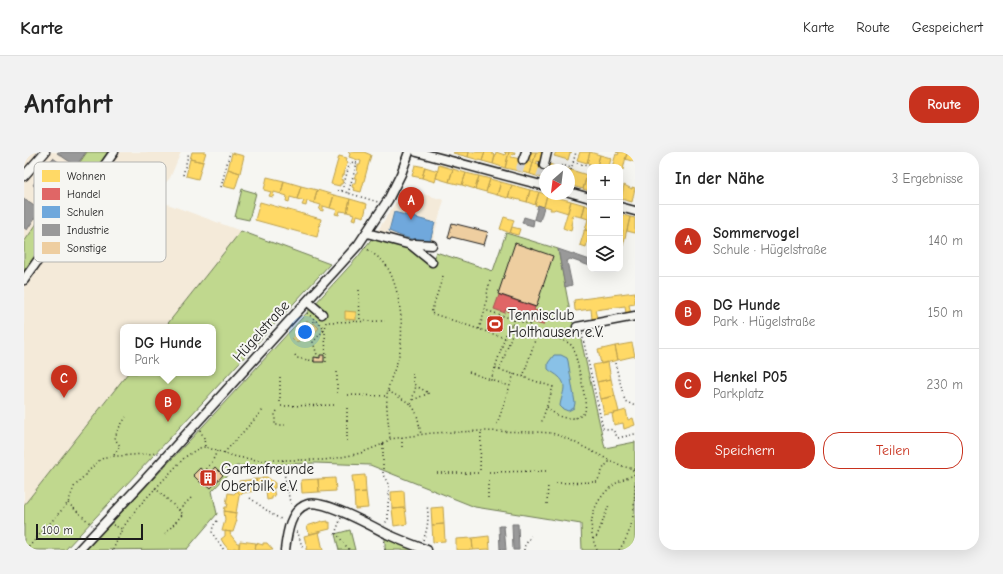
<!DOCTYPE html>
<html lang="de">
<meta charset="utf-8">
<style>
:root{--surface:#fff;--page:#f2f2f2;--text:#222;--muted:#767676;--line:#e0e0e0;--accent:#c8321e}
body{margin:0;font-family:"Comic Neue",sans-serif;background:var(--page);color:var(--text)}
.controls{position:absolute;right:12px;top:12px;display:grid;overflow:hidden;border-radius:8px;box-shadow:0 4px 16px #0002}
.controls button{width:36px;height:36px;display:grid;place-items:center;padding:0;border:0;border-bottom:1px solid var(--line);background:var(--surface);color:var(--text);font:20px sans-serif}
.compass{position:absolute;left:515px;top:12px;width:36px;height:36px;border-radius:50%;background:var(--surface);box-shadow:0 4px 16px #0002;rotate:208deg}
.scale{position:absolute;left:12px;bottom:10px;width:107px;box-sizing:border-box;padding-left:4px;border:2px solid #1c1c1c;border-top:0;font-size:11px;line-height:14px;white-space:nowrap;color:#1c1c1c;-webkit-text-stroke:3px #f6f6f2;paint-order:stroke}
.you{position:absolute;left:281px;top:180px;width:14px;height:14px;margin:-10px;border:3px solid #fff;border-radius:50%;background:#1a73e8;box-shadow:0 0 0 6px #1a73e833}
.badge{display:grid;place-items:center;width:26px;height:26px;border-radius:50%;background:var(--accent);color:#fff;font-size:13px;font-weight:700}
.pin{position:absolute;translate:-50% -33px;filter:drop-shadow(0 1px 2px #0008)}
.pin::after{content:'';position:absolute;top:21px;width:14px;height:12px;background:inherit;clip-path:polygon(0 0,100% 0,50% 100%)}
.popup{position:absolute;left:96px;top:172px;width:96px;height:52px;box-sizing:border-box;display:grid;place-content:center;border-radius:8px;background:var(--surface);filter:drop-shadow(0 1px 3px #0005);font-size:13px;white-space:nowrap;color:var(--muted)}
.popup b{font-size:15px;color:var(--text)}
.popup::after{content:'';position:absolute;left:50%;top:100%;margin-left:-8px;border:8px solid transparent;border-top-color:var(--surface)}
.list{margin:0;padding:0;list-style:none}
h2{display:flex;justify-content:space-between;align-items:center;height:52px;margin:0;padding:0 16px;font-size:17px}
h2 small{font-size:13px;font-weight:400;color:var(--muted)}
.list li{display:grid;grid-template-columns:26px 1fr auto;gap:12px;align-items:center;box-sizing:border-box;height:72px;padding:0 16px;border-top:1px solid var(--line)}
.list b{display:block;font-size:15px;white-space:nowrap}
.list p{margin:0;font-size:13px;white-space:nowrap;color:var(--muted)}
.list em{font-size:13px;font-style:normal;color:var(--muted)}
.actions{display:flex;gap:8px;padding:12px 16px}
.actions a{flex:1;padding:9px 0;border:1px solid var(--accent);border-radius:16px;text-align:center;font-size:14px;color:var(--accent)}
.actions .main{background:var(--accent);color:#fff}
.icon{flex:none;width:22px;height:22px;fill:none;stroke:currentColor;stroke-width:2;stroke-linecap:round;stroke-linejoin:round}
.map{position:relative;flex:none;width:611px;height:398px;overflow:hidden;border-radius:16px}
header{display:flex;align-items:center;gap:24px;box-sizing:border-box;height:56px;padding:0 20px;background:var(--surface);border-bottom:1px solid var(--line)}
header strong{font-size:19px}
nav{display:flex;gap:22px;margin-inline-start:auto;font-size:14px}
.intro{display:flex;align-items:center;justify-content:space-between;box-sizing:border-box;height:96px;padding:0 24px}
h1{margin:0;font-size:28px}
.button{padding:10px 18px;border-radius:16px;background:var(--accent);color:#fff;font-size:14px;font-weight:700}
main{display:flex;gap:24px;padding:0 24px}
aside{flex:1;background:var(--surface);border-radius:16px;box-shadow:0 4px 16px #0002}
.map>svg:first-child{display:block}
</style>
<header>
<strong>Karte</strong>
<nav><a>Karte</a><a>Route</a><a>Gespeichert</a></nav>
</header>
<div class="intro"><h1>Anfahrt</h1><a class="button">Route</a></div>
<main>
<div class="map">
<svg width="611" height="398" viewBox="0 0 611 398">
<rect width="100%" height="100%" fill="#f6f6f2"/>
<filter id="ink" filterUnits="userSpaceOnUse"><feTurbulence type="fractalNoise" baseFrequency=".025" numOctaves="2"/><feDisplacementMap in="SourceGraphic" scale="8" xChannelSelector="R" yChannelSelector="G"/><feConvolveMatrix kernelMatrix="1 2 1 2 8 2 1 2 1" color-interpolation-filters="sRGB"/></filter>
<g filter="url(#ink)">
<path fill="#f4ead9" d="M0,0H157L146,26L127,46L217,79L141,175H99V221H104L0,353Z
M389,39L420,48L408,91L375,88L352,81L372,50L386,54Z"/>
<path fill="#c0d88e" stroke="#6e7a55" d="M63,0H84L0,120V90Z
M218,37L232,41L225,68L211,65Z
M217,79L306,112L144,288L41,398H0V353L104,221H189V175H141Z
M482,81L534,97L547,165L553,183H556L581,296L611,290V388L607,398H558L557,372L451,355L346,313L291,311L212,314L188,339L193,362L163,397L62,398L180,273L333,106L349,85L387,96L408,110L412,100L469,119Z
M326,378L331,398H315L311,382Z
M361,385L393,398H361Z"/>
<path fill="#89c1e7" stroke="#5d7f96" d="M530,203H537L543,206L544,209L551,251L550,256L544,259L539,257L536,254C537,243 545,234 535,225C532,222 527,220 524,217V211Z"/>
<path fill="#ffd966" stroke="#bba050" d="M168,0H182L179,10L166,7Z
M324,0H340L347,3L337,40L329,38L330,36L328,35L329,31H331L332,26H330L332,22H333L334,13H336L337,9L325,5L326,2Z
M430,0H445L444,5L429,1Z
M445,0H461L458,9L444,5Z
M461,0H468V2L471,3L469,12L458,9Z
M472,0L481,3L482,0H480H485L481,16L469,12Z
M485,0H491L490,3L488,2L487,5L497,7L494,19L481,16Z
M505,0H512L509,11L506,10V7L503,6Z
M512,0H520L519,3H518L516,10L513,9V12L509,11Z
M532,0H548L546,1L544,8L530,4Z
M556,0H566L563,11L553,8Z
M566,0L576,3L573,14L563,11Z
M592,0H603L599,18L596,17V15H588L592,2L594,3L595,1Z
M208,1L220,4L216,21L204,17Z
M603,2L611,4V10L601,7Z
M576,3L587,6L585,15L573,14Z
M315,4L323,6L322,9L324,10L320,19H321L320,23H319L317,28H319L318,32H316V34L307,32Z
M166,7L179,10L174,27L162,24Z
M497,7L509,11L506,22L494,19Z
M509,11L522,14L518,26L506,22Z
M522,12H526L530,14V15L544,17L521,18V27L518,26Z
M391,13L401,15L398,26L388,24Z
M415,13L429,17L425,30L412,26Z
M401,15L414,19L411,30L398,26Z
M204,17L216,21L211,37L199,34Z
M429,17L442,21L438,33L425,30Z
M544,17L563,23L559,37L545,33V18Z
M442,21L455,24L451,37L438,33Z
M563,23L566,24V39L559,37Z
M455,24L466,27L462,40L451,37Z
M243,25L260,29L257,42L250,40L249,45L245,44L247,40L240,38Z
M466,27L477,30L473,43L462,40Z
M260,29L277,34L273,47L266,45L265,50L262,49L263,44L257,42Z
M477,30L488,33L484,46L473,43Z
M488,33L506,38L503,50L484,45Z
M600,33L608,37V35L611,36L608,50L597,47Z
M277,34L293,38L290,51L283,49L282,54L278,53L280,49L273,47Z
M293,38L310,43L306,56L299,54V59L295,58L297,53L290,51Z
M506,38L515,40L511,53L503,50Z
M515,40L523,43L520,55L511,53Z
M310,43L326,47L323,60L316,59L315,63L311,62L313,58L306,56Z
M523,43L547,49L544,61L531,57L530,58H526L527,56L520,54Z
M326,47L343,52L340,65L333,63L332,68L328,67L330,62L323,60Z
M547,49L561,53L558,65L548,63L547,65H549L547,73H548L547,79L539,76Z
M236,50L297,67L293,85L231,68Z
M561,53L566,55V79L561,78L564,67L558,65Z
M596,62L606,65L599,94L596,93L599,78L596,77Z
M480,65L490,68L486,81L476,77Z
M606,65L611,66V81L603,79Z
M488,75L496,77L494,83L486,81Z
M560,78L566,79L562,95L556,93L560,80Z
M611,140V152L605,153L607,162H602L601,154L571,158L573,166L568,167L567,157L552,159L551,158L550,148Z
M321,159L332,160V168L321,167Z
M283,169L288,173L290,171L295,176L287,185L282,181L273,191L268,186Z
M608,191L611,204L594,208L591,194Z
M591,194L594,208L577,212L574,198Z
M584,210L587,227L573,230L569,213Z
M587,227L591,244L577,247L573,230Z
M591,244L595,260L580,263L577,247Z
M602,258L604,268L609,266L611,273L600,277L599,271L590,273L588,262Z
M341,323L342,340L330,341L328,324Z
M238,325H243L251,331V336H249L251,344L248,345V347L243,348L242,339L237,335H233L232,327H239Z
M311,326L312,339L295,340L294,327Z
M232,327L233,335H231V339L219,341L217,343L213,339L216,335L215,329Z
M294,327L295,340L278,341L277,328Z
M213,339L216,342L215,344L212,361L200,359L201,355H203L204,352H202L204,341L210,342Z
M380,339L381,356L368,357L367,340Z
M342,340L344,356L331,357L330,341Z
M419,355L420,372L408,373L407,356Z
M381,356L383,372L370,374L368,357Z
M200,359L212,361L211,367L213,368L209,380L198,379L201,368Z
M298,369V370L304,369V371L306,370V377L285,382L283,374Z
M420,372L421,389L409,390L408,373Z
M201,379L207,380L206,382L213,391H215V397L210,396L205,398L200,392L197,387L201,384Z
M295,380L299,398H282V396H283L280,384Z
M465,384L466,397L449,398L448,386Z
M448,386L449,398H432V387Z
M216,389L232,391L231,398H216L215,397Z
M232,391L239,393V391H243L249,398H231Z"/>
<path fill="#e06666" stroke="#a55050" d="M475,143L511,155L510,158L522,162L519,173L508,170L510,166L508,165L506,169L503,168V166L481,158V161L470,157Z"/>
<path fill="#6fa8dc" stroke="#567ea2" d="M370,60L411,71L406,89L391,88L377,84L365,79Z"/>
<path fill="#999" stroke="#747474" d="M34,0H62L52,14L33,1Z
M29,6L48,20L28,47L9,33Z
M379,37L385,38L383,44L377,43Z
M0,47L16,58L3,78L0,76Z
M514,53L520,55L516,69L510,67Z
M500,65L510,68L509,74L498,71Z
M534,97L566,108V114L546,107L543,109L548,133L541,135Z
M488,372H494L495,398H489Z
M475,374H480L482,398H476Z"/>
<path fill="#eecea0" stroke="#1c1c1c" d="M428,71L464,80L460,93L428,85L427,87L424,86Z
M491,91L529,104L512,155L474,142Z
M296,203H300V210H290V205L296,206Z
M191,315L199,323L187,336L179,329L177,331L169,323L176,316L184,323Z"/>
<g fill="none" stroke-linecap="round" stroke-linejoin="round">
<path stroke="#d5d5d2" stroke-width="8" stroke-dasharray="8 4" stroke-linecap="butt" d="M495,19L499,8
M516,25L520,13"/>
<defs>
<path id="minor" d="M393,0L521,34
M499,8L502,0
M520,13L523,0
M0,24L21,0
M545,40L566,46
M596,55L611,59
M343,81L387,93L408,110
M387,93L391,92L408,93
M0,128L90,0
M283,149L298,162
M553,175L611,164
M55,398L118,331L334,93L364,48L377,22L385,0
M261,398C263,382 266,357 284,352C299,347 348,374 363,382C376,388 389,393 403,398"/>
</defs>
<use href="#minor" stroke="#1c1c1c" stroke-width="11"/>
<path stroke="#1c1c1c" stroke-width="1.5" stroke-dasharray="1 3" stroke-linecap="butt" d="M549,10L567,15
M537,13L548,16
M547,18L552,0
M159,23L165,0
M197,35L206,0
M314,38L354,50
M318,39L326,10L333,11L324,41
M341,95C347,101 357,106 362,113C376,135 381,178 375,203C372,217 364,230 363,244C362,258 365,273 366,287
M419,124L407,161L481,186
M466,129L464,136L461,158L507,173L509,167
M335,138L336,170
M283,161L299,175V179L289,190L294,206
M490,168L488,174L513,182L535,187L548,181
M287,173L291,168
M490,176L476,218L499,225
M455,177L461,158
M299,179H301L302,210
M301,179L302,170L361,169
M513,182L499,225L529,235L517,272
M558,182L579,276L589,278L594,286L611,282
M286,187L289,190
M271,203L273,206L290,209
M591,211L601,249L611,254
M471,216L467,228L486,234
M476,218L471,216L485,173L488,174
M445,220L467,228
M256,225V250
M364,239C391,254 392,252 397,283
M313,241V215
M324,243L362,244
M389,248L405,241L392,234
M387,252L392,234L389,231V218
M257,254L312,253
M523,255C530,262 537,267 548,266C553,266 559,264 561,259C564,252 552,204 549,195L545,191L535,187
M323,256V291
M253,259L251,262V273H261
M473,272L490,222
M176,278L180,286L181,295
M359,292V323L365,333V349L364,351V367L360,373
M378,295V286
M200,301L240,257
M90,303L96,294L91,287L93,279L102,265
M259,308V316L266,350L268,352
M456,318L457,280
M609,318L611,326
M180,320L188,310L193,299
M465,320L522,319
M413,321H455
M532,331L573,330L580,315L586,309
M131,336L159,362L140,383
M226,346L249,363L259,368
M464,346V328
M44,351L68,373
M523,352L524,332
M155,358L167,346
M317,366L312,379V382C318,387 320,393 326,398
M193,369L189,374L188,381L200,398
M89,373L98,377
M272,380L274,381L279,398
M569,387L573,384L585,353
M399,388C404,377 405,365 403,353
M360,389L361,398
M2,398L44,351L50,335L73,310L81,305L135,301
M89,398L98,377L113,356L161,305L175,296L181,295L213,305L233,308H300L313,306L337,301L359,292L366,287L408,281L457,279L512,280L528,281L544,287L587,309L601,315L611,317
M500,398V395L507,384
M573,398C557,365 577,332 611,323
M595,398C611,376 610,357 611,330"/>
<use href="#minor" stroke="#f6f6f2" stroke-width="8"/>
</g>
</g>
<defs>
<symbol id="stadium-square" viewBox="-11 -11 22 22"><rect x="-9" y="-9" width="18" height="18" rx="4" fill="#c8321e" stroke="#f6f6f2"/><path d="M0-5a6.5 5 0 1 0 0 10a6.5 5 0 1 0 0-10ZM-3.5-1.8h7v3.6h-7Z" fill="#fff"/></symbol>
<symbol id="building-square" viewBox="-11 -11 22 22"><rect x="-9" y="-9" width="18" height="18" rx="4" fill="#c8321e" stroke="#f6f6f2"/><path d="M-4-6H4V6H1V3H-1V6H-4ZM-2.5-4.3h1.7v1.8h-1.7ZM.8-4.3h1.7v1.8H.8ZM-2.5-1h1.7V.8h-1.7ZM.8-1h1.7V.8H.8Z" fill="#fff"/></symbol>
</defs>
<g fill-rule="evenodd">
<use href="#stadium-square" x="461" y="162" width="20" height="20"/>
<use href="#building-square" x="174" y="316" width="20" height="20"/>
</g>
<g text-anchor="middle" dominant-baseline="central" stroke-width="4" stroke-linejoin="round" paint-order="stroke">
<g font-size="15" fill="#1c1c1c" stroke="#f6f6f2" text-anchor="start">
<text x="484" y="163">Tennisclub<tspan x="484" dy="17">Holthausen e.V.</tspan></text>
<text x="197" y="317">Gartenfreunde<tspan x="197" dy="17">Oberbilk e.V.</tspan></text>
</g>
<g font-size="15" fill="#1c1c1c" stroke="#f6f6f2">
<text transform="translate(237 179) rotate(-48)">Hügelstraße</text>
</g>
</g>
<rect x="10" y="10" width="132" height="100" rx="6" fill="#f6f6f2" stroke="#b5b5b2" stroke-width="1"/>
<rect x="18" y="18" width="18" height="12" fill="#ffd966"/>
<rect x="18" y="36" width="18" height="12" fill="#e06666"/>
<rect x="18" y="54" width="18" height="12" fill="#6fa8dc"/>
<rect x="18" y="72" width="18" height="12" fill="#999"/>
<rect x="18" y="90" width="18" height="12" fill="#eecea0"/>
<g font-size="11" fill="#1c1c1c">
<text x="43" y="28">Wohnen</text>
<text x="43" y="46">Handel</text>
<text x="43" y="64">Schulen</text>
<text x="43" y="82">Industrie</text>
<text x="43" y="100">Sonstige</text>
</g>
</svg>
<div class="controls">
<button>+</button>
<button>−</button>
<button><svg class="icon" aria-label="layers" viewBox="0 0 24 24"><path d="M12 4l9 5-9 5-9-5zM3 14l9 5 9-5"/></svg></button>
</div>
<svg class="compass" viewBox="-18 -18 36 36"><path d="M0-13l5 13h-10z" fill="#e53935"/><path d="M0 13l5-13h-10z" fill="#767676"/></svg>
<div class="scale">100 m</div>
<div class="you"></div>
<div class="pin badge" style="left:387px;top:68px">A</div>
<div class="pin badge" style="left:144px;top:270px">B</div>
<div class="popup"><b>DG Hunde</b>Park</div>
<div class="pin badge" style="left:40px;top:246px">C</div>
</div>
<aside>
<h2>In der Nähe<small>3 Ergebnisse</small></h2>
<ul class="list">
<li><span class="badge">A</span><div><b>Sommervogel</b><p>Schule · Hügelstraße</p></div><em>140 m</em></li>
<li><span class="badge">B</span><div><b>DG Hunde</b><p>Park · Hügelstraße</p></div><em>150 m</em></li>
<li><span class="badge">C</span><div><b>Henkel P05</b><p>Parkplatz</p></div><em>230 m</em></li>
</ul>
<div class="actions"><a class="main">Speichern</a><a>Teilen</a></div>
</aside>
</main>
